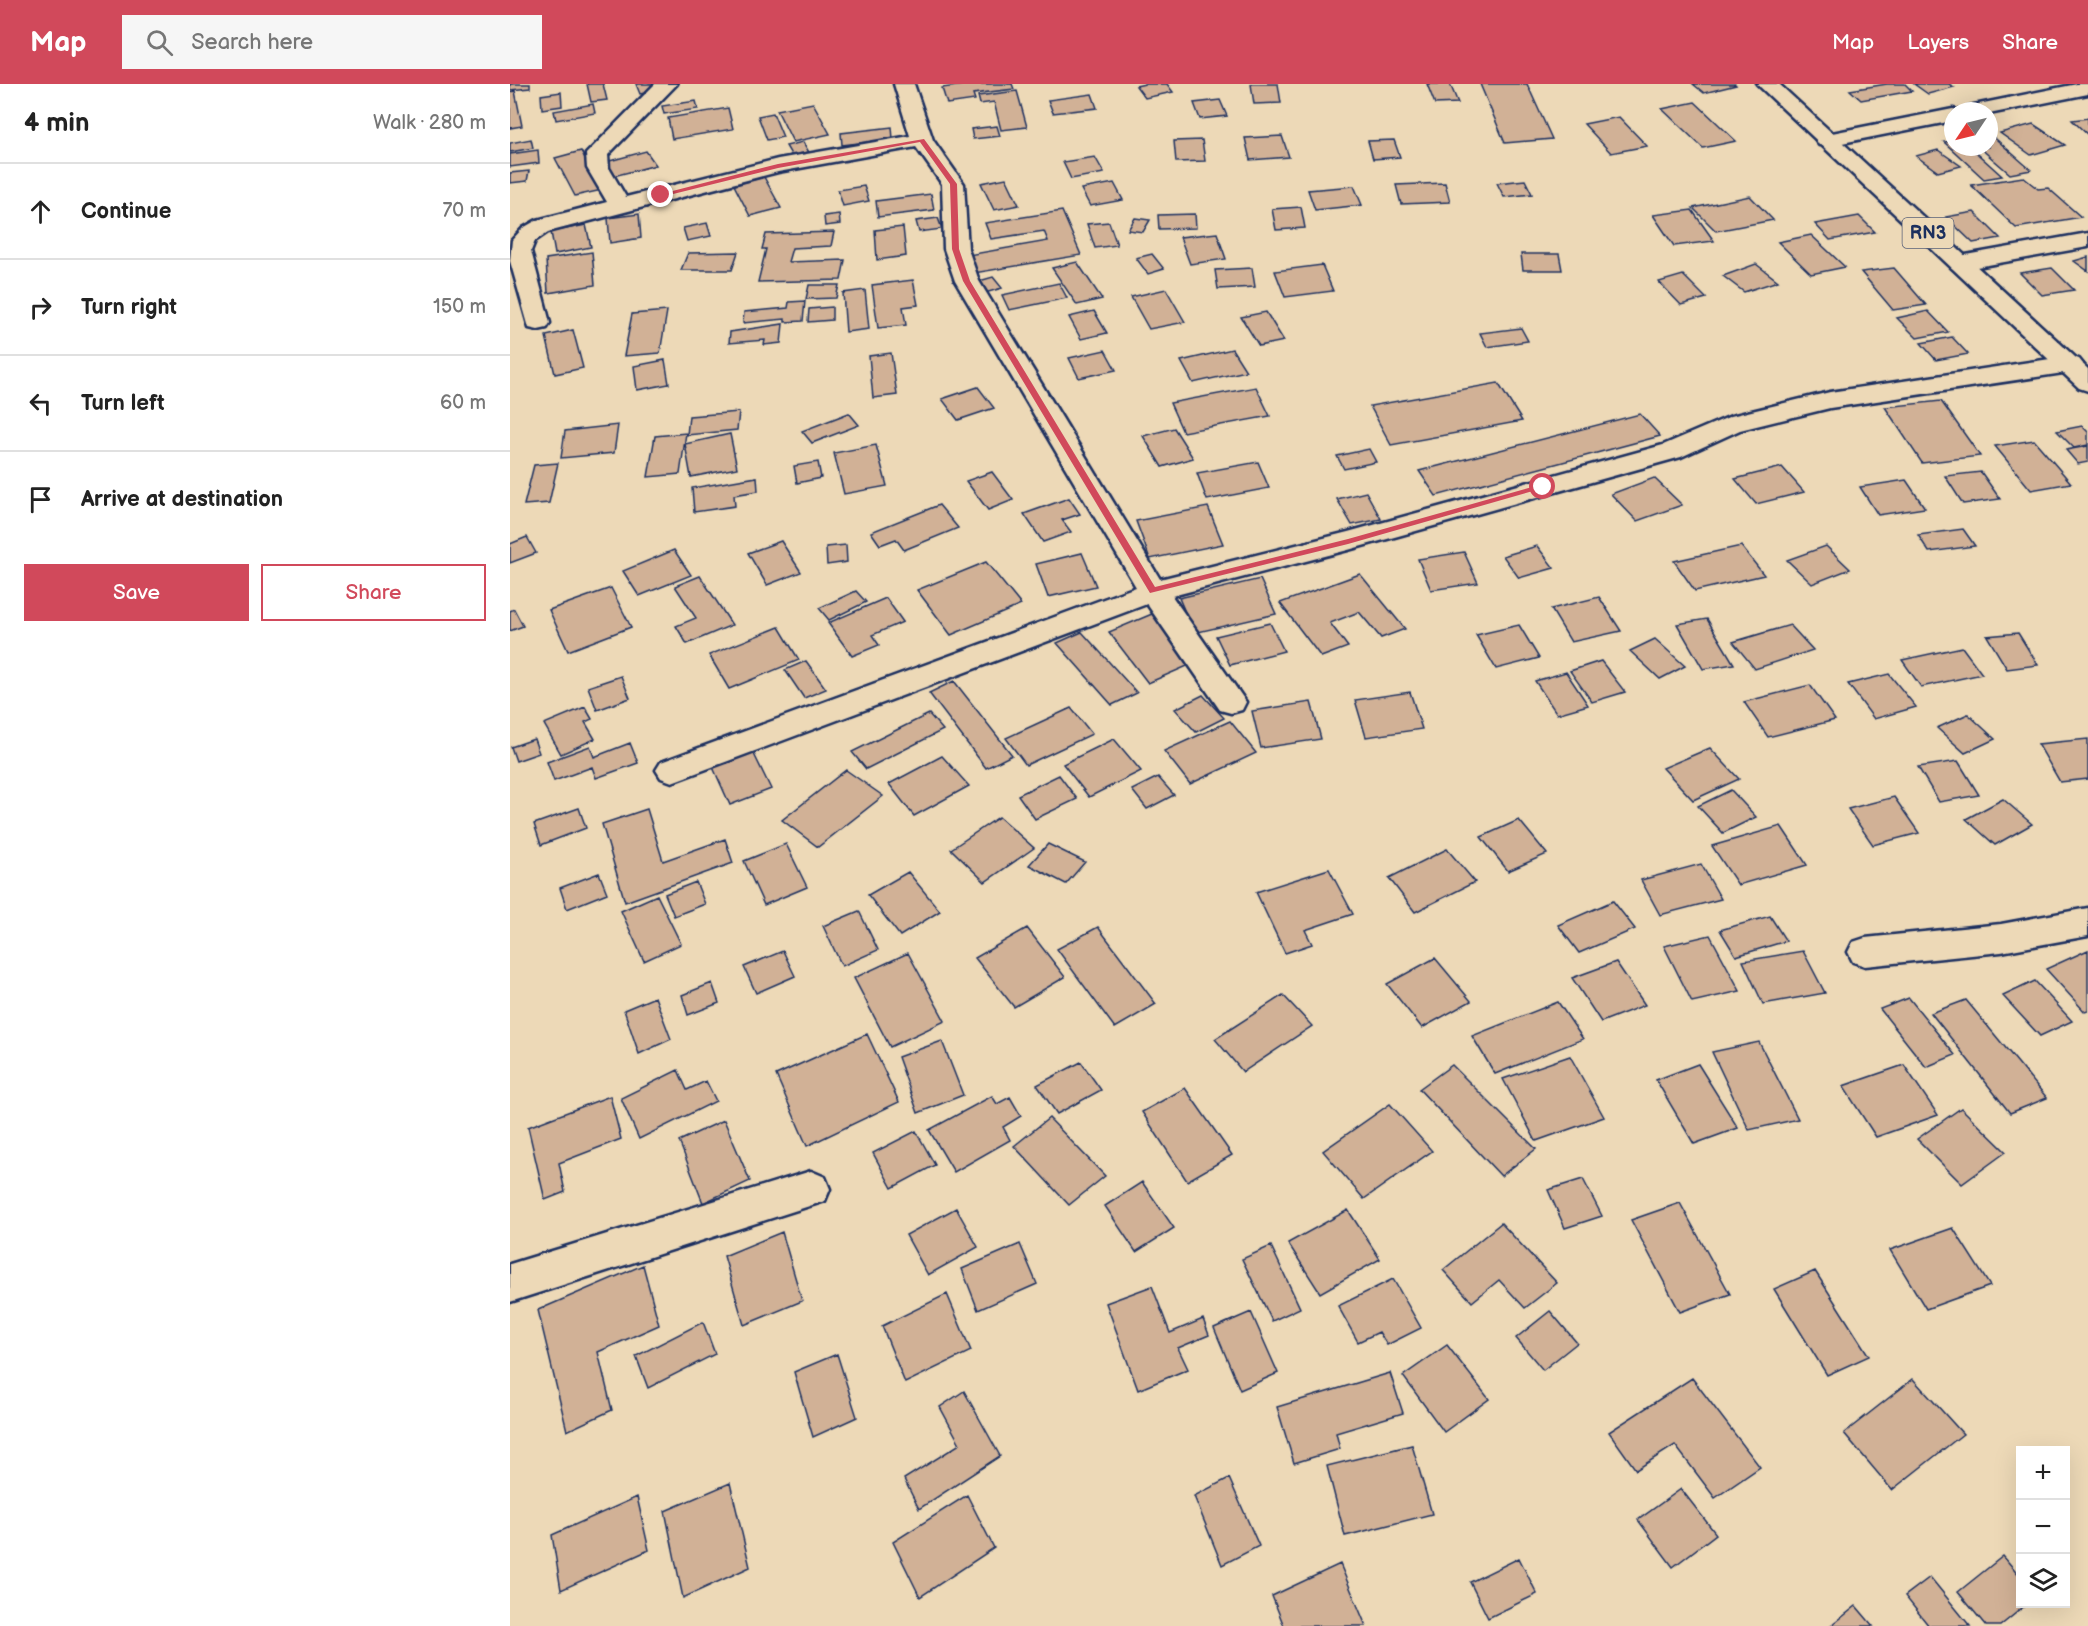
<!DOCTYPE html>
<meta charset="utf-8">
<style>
:root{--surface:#fff;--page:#f6f6f6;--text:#222;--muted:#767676;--line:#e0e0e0;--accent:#d1495b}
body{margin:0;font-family:"Balsamiq Sans",sans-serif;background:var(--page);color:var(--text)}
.controls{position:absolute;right:18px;bottom:18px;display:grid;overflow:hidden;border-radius:0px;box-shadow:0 6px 24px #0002}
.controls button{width:54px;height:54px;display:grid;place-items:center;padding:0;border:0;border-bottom:2px solid var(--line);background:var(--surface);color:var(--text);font:30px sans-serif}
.compass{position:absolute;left:1434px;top:18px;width:54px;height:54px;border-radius:50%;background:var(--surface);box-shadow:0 6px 24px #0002;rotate:235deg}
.stop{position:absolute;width:18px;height:18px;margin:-14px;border:4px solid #d1495b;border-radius:50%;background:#fff}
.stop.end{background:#d1495b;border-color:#fff;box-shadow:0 2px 6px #0008}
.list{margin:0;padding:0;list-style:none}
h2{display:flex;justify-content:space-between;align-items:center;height:78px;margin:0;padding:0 24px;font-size:26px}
h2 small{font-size:20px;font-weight:400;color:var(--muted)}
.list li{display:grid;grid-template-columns:39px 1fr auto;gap:18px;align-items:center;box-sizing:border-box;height:96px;padding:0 24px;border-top:2px solid var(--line)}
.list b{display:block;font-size:22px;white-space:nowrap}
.list em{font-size:20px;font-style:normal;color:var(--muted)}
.actions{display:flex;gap:12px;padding:18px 24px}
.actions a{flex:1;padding:14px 0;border:2px solid var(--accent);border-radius:0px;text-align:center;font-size:21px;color:var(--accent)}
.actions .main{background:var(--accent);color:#fff}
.icon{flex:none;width:33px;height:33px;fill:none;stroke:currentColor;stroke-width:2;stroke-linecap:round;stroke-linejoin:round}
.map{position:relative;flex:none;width:1578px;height:1542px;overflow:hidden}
header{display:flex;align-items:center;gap:36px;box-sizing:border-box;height:84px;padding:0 30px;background:var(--accent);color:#fff}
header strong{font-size:28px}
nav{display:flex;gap:33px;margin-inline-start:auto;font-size:21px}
.search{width:420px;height:54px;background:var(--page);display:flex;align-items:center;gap:15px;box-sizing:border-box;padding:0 21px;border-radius:0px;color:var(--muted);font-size:22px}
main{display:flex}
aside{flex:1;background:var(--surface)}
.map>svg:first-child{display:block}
</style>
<header>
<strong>Map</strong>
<div class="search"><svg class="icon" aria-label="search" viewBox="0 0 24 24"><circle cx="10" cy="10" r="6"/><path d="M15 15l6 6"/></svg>Search here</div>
<nav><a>Map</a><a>Layers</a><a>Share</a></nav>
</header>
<main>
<aside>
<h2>4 min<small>Walk · 280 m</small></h2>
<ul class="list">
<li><svg class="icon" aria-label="ahead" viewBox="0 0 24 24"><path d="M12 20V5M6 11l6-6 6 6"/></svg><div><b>Continue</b></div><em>70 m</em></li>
<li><svg class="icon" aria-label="right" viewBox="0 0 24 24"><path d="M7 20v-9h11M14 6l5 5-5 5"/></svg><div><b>Turn right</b></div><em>150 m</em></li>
<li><svg class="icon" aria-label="left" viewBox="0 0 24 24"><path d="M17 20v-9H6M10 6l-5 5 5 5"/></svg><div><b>Turn left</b></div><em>60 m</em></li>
<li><svg class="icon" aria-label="arrive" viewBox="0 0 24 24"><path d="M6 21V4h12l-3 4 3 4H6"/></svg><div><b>Arrive at destination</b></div></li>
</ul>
<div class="actions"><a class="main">Save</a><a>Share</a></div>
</aside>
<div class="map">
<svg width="1578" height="1542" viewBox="0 0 1578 1542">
<rect width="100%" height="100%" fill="#edd9b7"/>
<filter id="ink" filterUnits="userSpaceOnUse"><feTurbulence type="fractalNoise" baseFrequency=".0167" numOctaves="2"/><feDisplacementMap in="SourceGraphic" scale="12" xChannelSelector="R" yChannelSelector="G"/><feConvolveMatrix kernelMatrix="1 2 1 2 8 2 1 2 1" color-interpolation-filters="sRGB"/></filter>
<g filter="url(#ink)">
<path fill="#d1b196" stroke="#1b2f5e" stroke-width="1.5" d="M0,0H20V4L0,6Z
M77,0H93L97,16L81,18Z
M126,0H147L150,6L130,10Z
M461,0H502L504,5L463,10L465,16L437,20L432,4Z
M635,0H657L663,8L635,14L626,2Z
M741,0H768L771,19L744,20Z
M917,0H940L948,19L925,20Z
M970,0H1017L1042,55L995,59Z
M1183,0H1225L1226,1L1194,9Z
M1377,0H1395L1402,7L1351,16L1340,6Z
M1404,0H1439L1444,3L1418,10Z
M5,7L12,42L0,44V8Z
M507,7L517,43L491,46L484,18L470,20L468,12Z
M51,8L52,22L32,25L31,11Z
M582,10L587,24L543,29L538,16Z
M710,16L717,32L690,35L684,19Z
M186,17L188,25L154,30L152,22Z
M1185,18L1226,57L1193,64L1152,25Z
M303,19L320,50L283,58L267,26Z
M83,20L85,29L46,36L44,27Z
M218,24L223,45L162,55L158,34Z
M263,29L273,53L257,56L248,32Z
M1109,33L1137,62L1101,69L1074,40Z
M1578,34V51L1562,36Z
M1523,40L1555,61L1521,71L1490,49Z
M487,42L490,52L463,55L461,45Z
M382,43L383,55L332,61L331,49Z
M1479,49L1521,86L1500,90L1469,63H1479Z
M772,52L779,73L740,76L735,54Z
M21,55L23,64L0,68V59Z
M692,56L695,77L666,78L664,57Z
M884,56L890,73L863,75L858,57Z
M1443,57V63H1460L1492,92L1474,95L1434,58Z
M293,58L300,70L283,74L276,62Z
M28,66L29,79L0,83V70Z
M1428,66L1451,82L1428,88L1406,72Z
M71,67L92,106L65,112L45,74Z
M136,67L146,81L104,92L96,78Z
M585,73L594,89L561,95L553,78Z
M19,87L17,97L0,99V89Z
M254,93L271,124L240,132L224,101Z
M1513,93L1528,105L1538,104L1571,133L1506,144L1461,101Z
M496,94L509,121L484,126L471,99Z
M1015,96L1022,110L994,113L987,99Z
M604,99L613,116L580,122L571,105Z
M935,99L940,118L891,120L886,101Z
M354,102L359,117L333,122L328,106Z
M844,102L852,121L805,126L798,106Z
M421,110L424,126L368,133L366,117Z
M1240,112L1263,136L1206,147L1183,124Z
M791,123L795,144L766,146L762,125Z
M1182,126L1204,157L1164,162L1143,131Z
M552,127L571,171L464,189L458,171L538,157L534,147L481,155L475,139Z
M1464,128L1490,154L1463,159L1436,133Z
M129,130L131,154L100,159L98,134Z
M329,130L330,140L315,142L314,132Z
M685,130L686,144L649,145L648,131Z
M1349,132L1365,148L1320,156L1305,140Z
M428,134L432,145L409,148L406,137Z
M625,134L640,136L633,148L618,146Z
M599,138L607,161L585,164L577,140Z
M197,139L201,152L177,157L173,144Z
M76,141L81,163L45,170L41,148Z
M393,143L396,172L367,176L365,146Z
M324,148L321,162L282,164L278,178L335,176L331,196L248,198L256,165H252L256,150Z
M707,149L716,175L680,180L670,153Z
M1301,151L1335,183L1301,190L1268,158Z
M82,168L85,201L38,209L36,175Z
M228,168L222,186H171L178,169Z
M642,170L654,185L638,190L626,174Z
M1011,170H1049L1052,186H1013Z
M1578,173V187L1564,177Z
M567,178L592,215L567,221L542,184Z
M1246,180L1268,197L1234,208L1213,192Z
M812,181L823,207L775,213L765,187Z
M742,184L745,203L708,205L705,186Z
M1384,184L1416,221L1383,226L1351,188Z
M1542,184L1564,206L1532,211L1510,189Z
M1173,191L1196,214L1171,221L1149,198Z
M483,193L492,204L475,209L466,198Z
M403,196L408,221L393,223L396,241L368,244L362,201Z
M549,199L557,214L499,226L492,211Z
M299,201H329L326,214L296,215Z
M656,205L675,238L639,245L621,213Z
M355,206L359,245L336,248L333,209Z
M295,217L293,237L275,238V235L233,239L234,228L278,224L279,218Z
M322,223V236L298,238L299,225Z
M157,227L150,269L114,272L122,230Z
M584,227L597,249L571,255L559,233Z
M1418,227L1438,248L1407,254L1387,234Z
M756,228L774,257L749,262L731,233Z
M273,240L271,259L254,261L255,256L219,259L220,248Z
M1011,244L1018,257L977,263L970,249Z
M63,246L73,284L45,290L36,252Z
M1442,253L1458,270L1426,276L1411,259Z
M722,265L736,287L683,299L671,277Z
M595,266L606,286L569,294L559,274Z
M381,269L387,311L363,314L359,272Z
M155,276L159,300L127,306L124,282Z
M988,299L1012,337L881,361L860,322Z
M468,303L484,324L448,336L432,315Z
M746,303L760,332L673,348L660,319Z
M1431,317L1470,372L1412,379L1375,323Z
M229,328L227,346L177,351L179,332Z
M339,329L349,341L302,359L292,347Z
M1130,330L1150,352L926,412L909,387Z
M108,341L104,369L51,374L55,347Z
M1572,342L1578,348V361L1564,364L1547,347Z
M664,344L683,374L652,383L633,352Z
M176,349L170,390L138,393L145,352Z
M220,350L227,384L181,393L175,360Z
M1524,356L1561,399L1521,406L1485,362Z
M366,361L377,402L334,410L324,369Z
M1578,362V378L1568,380L1556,366Z
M859,365L866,378L834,385L827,372Z
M308,378L311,394L287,399L284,382Z
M748,378L759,404L697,416L687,389Z
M48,379L39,419L14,421L24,381Z
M1272,383L1294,408L1246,420L1225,395Z
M482,388L503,416L478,426L456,397Z
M1471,388L1490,415L1453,420L1435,392Z
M247,393L248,407L224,411L225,422L184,428L182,404Z
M1144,394L1172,421L1127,437L1101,410Z
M1396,396L1415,424L1368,431L1350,403Z
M856,408L871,435L842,441L827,415Z
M559,414L570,430L552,436L561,448L533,458L514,430Z
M429,421L448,444L394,466L386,455L370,461L361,448Z
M698,423L713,460L640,475L626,437Z
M1453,445L1465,462L1419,468L1408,451Z
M17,453L26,469L0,479V460Z
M271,457L291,488L257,501L238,469Z
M336,461L337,478L317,481L316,463Z
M1027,462L1044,484L1009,494L993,472Z
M1231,462L1254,491L1185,507L1164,477Z
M1316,462L1340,485L1302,500L1277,476Z
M164,466L181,491L129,512L113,487Z
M954,468L968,499L921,506L908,475Z
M572,469L586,502L538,513L526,480Z
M476,478L511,521L441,551L407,506Z
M850,490L895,545L871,554L849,528L820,539L838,563L811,573L770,519Z
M190,492L222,541L177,560L166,542L186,534L165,502Z
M750,495L766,530L684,549L669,514Z
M101,504L121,543L58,567L39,526Z
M346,507L356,518L319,536L309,524Z
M1089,513L1111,547L1061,558L1041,525Z
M376,514L393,538L362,551L369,561L342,572L318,539Z
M4,525L13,542L0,547V527Z
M642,530L682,580L638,599L599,548Z
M1197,535L1224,580L1193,585L1167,540Z
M760,539L774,567L720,581L706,552Z
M1009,541L1029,574L986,585L966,551Z
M1280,541L1303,566L1245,585L1223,558Z
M269,543L289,576L219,605L199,571Z
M572,548L627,609L602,621L547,559Z
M1508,549L1528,581L1497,585L1477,552Z
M1145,555L1175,582L1150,595L1120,567Z
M1452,563L1472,590L1411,603L1392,576Z
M296,577L316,605L294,614L275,586Z
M1091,577L1115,608L1082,618L1060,587Z
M1056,588L1078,621L1047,630L1025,597Z
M1379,590L1406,623L1364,635L1338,600Z
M111,592L120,614L87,626L78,603Z
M444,597L502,671L476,684L419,609Z
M1300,601L1325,636L1258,653L1234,618Z
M900,608L912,645L856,653L845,616Z
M693,611L714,634L686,648L665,625Z
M801,618L811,655L751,664L742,627Z
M75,623L82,635L75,638L85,655L51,670L34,640Z
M561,624L582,650L516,681L496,654Z
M419,630L433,646L356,685L342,668Z
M1458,630L1485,655L1455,669L1427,644Z
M720,637L746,669L680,700L654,667Z
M24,655L29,669L6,677L1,663Z
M604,655L631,687L579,713L553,680Z
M1578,655V695L1550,698L1528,660Z
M120,659L128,679L86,694L82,683L44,697L37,678L80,662L84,673Z
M1200,664L1229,695L1183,716L1153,684Z
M242,666L261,705L220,721L202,681Z
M432,672L459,702L404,732L379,700Z
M1448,677L1469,711L1429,718L1408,683Z
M336,686L373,712L308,763L272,736Z
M549,691L567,715L525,735L508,711Z
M648,693L664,711L637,725L622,706Z
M1221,706L1246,733L1213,749L1188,722Z
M1384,713L1409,749L1363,761L1338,725Z
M1493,715L1522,740L1485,761L1456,735Z
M69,724L76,744L31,761L24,740Z
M137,725L153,777L215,755L223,779L115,818L92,740Z
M489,733L524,764L475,798L441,765Z
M1009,736L1037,770L998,787L971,753Z
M1271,742L1297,781L1228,801L1202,762Z
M276,760L297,803L254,821L234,777Z
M538,760L575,778L556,800L519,781Z
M937,765L965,798L905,828L879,794Z
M1191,780L1211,815L1150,831L1131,796Z
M819,785L843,830L795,846L802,860L775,869L746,808Z
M398,788L430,827L390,852L358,811Z
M89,789L97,809L57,825L50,804Z
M186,798L195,820L164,832L155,810Z
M147,811L171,860L134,877L111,827Z
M1103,817L1125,845L1069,869L1048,841Z
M349,827L368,866L332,882L313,842Z
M1260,832L1276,857L1226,872L1210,846Z
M588,843L646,920L605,944L547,865Z
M517,844L555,893L504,923L465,874Z
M1200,851L1230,907L1182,918L1154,862Z
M1578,866V927L1575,928L1536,885Z
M273,867L285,892L246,909L234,883Z
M1293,867L1315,909L1253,920L1233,877Z
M398,869L435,937L380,963L344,894Z
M925,874L961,917L912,944L877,900Z
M1106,878L1135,921L1091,938L1062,894Z
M1525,897L1562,937L1530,952L1493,912Z
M202,899L209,919L178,931L172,911Z
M773,911L802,942L733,988L705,955Z
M145,913L161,955L129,970L114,926Z
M1399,914L1445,971L1416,983L1370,925Z
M1456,916L1537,1014L1500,1029L1421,929Z
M1048,918L1073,955L985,990L962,952Z
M357,950L389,1018L297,1062L266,991Z
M432,957L453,1011L408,1029L388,973Z
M1249,958L1288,1035L1239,1046L1202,968Z
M1060,972L1094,1033L1026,1057L993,995Z
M571,978L591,1006L547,1030L527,1001Z
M1188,980L1228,1044L1184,1060L1146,996Z
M942,981L1026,1065L991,1092L909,1005Z
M1394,981L1428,1031L1366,1053L1333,1002Z
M168,986L177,1006L196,997L206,1017L129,1055L111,1014Z
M675,1004L722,1071L677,1097L632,1028Z
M100,1012L111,1055L49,1079L55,1108L35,1116L18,1043Z
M482,1012L487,1020L500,1013L511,1032L493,1043L500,1056L444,1088L419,1046Z
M880,1020L922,1067L854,1115L813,1067Z
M1451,1024L1496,1068L1452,1100L1407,1055Z
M539,1034L595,1092L559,1121L504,1062Z
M214,1036L240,1097L193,1119L169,1057Z
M406,1047L425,1081L382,1104L363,1069Z
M1073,1095L1092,1132L1055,1144L1038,1106Z
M632,1098L664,1144L626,1168L595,1122Z
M1170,1119L1220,1210L1170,1228L1121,1136Z
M446,1124L468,1163L418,1191L396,1151Z
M838,1126L870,1175L810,1209L778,1159Z
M991,1139L1047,1199L1015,1224L989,1196L962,1218L933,1186Z
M1443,1144L1480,1202L1416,1225L1380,1166Z
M272,1148L292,1217L234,1241L214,1172Z
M510,1160L527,1200L468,1226L452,1185Z
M761,1162L790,1224L762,1237L732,1175Z
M133,1181L149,1241L88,1268L102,1326L57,1347L28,1226Z
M1305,1187L1359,1272L1317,1291L1264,1205Z
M883,1195L911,1244L877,1261L869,1248L848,1258L828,1222Z
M642,1202L660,1249L693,1235L699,1251L668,1264L678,1285L628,1306L596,1219Z
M437,1210L461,1267L395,1299L372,1242Z
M1040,1227L1067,1259L1033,1286L1006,1254Z
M741,1228L768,1289L730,1306L704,1244Z
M193,1238L205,1270L138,1304L126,1272Z
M937,1261L979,1315L934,1348L893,1292Z
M327,1270L347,1333L303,1353L284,1288Z
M880,1289L893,1329L826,1349L830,1365L784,1379L767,1323Z
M1182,1294L1250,1383L1205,1414L1165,1361L1126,1386L1099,1348Z
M1403,1295L1453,1350L1382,1406L1334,1349Z
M454,1307L490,1372L409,1425L394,1395L450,1360L430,1323Z
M902,1361L922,1430L835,1452L817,1382Z
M719,1394L749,1462L712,1481L684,1412Z
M220,1399L240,1483L173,1514L155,1427Z
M1171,1405L1206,1450L1163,1483L1128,1436Z
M457,1411L484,1464L410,1513L383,1458Z
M127,1413L139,1466L51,1506L42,1451Z
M1493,1472L1510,1492V1520H1517L1490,1542H1476L1448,1508Z
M1009,1474L1027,1510L978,1534L960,1498Z
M830,1480L856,1542H774L762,1512Z
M1420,1493L1460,1542H1419L1395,1512Z
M1346,1522L1363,1542H1321Z"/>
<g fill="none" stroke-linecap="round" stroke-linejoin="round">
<defs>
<path id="minor" d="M145,0H167L98,71L99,84L116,113L268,75L400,52L384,0H404L423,56L454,100L458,165L469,197L650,495L838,448L1153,361L1221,332L1320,308L1560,272L1569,275L1573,280L1569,285L1560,288L1320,324L1230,346L1171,373L838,466L662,512L736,618L732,626L721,629L710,626L637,520L162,698L151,694L146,686L151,678L626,503L445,197L434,165L432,100L406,63L268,88L38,148L25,157L21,167L40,239L37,244L28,246L19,244L0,177L2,156L13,144L27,136L97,118L77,84L76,70Z
M1567,0H1578V10L1479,30V27H1454L1457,23L1464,21Z
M1443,25L1451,27H1443V37L1317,62L1309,61L1306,56L1309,51L1317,50Z
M1578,149V163L1450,186L1442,184L1438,179L1442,174L1450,172Z
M1578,824V852L1491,868L1355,882L1343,878L1338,868L1343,858L1355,854L1491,840Z
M301,1087L315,1093L320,1105L315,1117L0,1218V1180Z"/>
<path id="highway" d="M1247,0H1269L1578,285V307L1569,304Z"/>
</defs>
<use href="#minor" stroke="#1b2f5e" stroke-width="5"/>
<use href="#highway" stroke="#1b2f5e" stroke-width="5"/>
<use href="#minor" fill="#edd9b7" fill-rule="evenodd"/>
<use href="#highway" fill="#edd9b7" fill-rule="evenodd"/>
</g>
</g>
<path fill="#d1495b" d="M414,55L447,100L449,165L460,197L645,503L838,455L1033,400L1037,403L838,460L640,509L453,197L442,165L440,100L410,58L268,84L151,113L147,111L268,80Z"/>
<g text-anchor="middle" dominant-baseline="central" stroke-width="6" stroke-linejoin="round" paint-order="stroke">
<rect fill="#edd9b7" stroke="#5a6279" stroke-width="1.5" x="1392.5" y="134" width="51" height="30" rx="4.5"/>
<g font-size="18" font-weight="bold" fill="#1b2f5e">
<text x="1418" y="149">RN3</text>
</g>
</g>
</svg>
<div class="controls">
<button>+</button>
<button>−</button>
<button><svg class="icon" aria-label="layers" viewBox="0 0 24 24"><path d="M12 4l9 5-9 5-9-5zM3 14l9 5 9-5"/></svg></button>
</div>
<svg class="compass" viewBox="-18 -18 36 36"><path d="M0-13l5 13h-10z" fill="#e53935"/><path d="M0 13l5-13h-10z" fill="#767676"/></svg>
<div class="stop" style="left:1033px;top:403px"></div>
<div class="stop end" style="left:151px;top:111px"></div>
</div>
</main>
